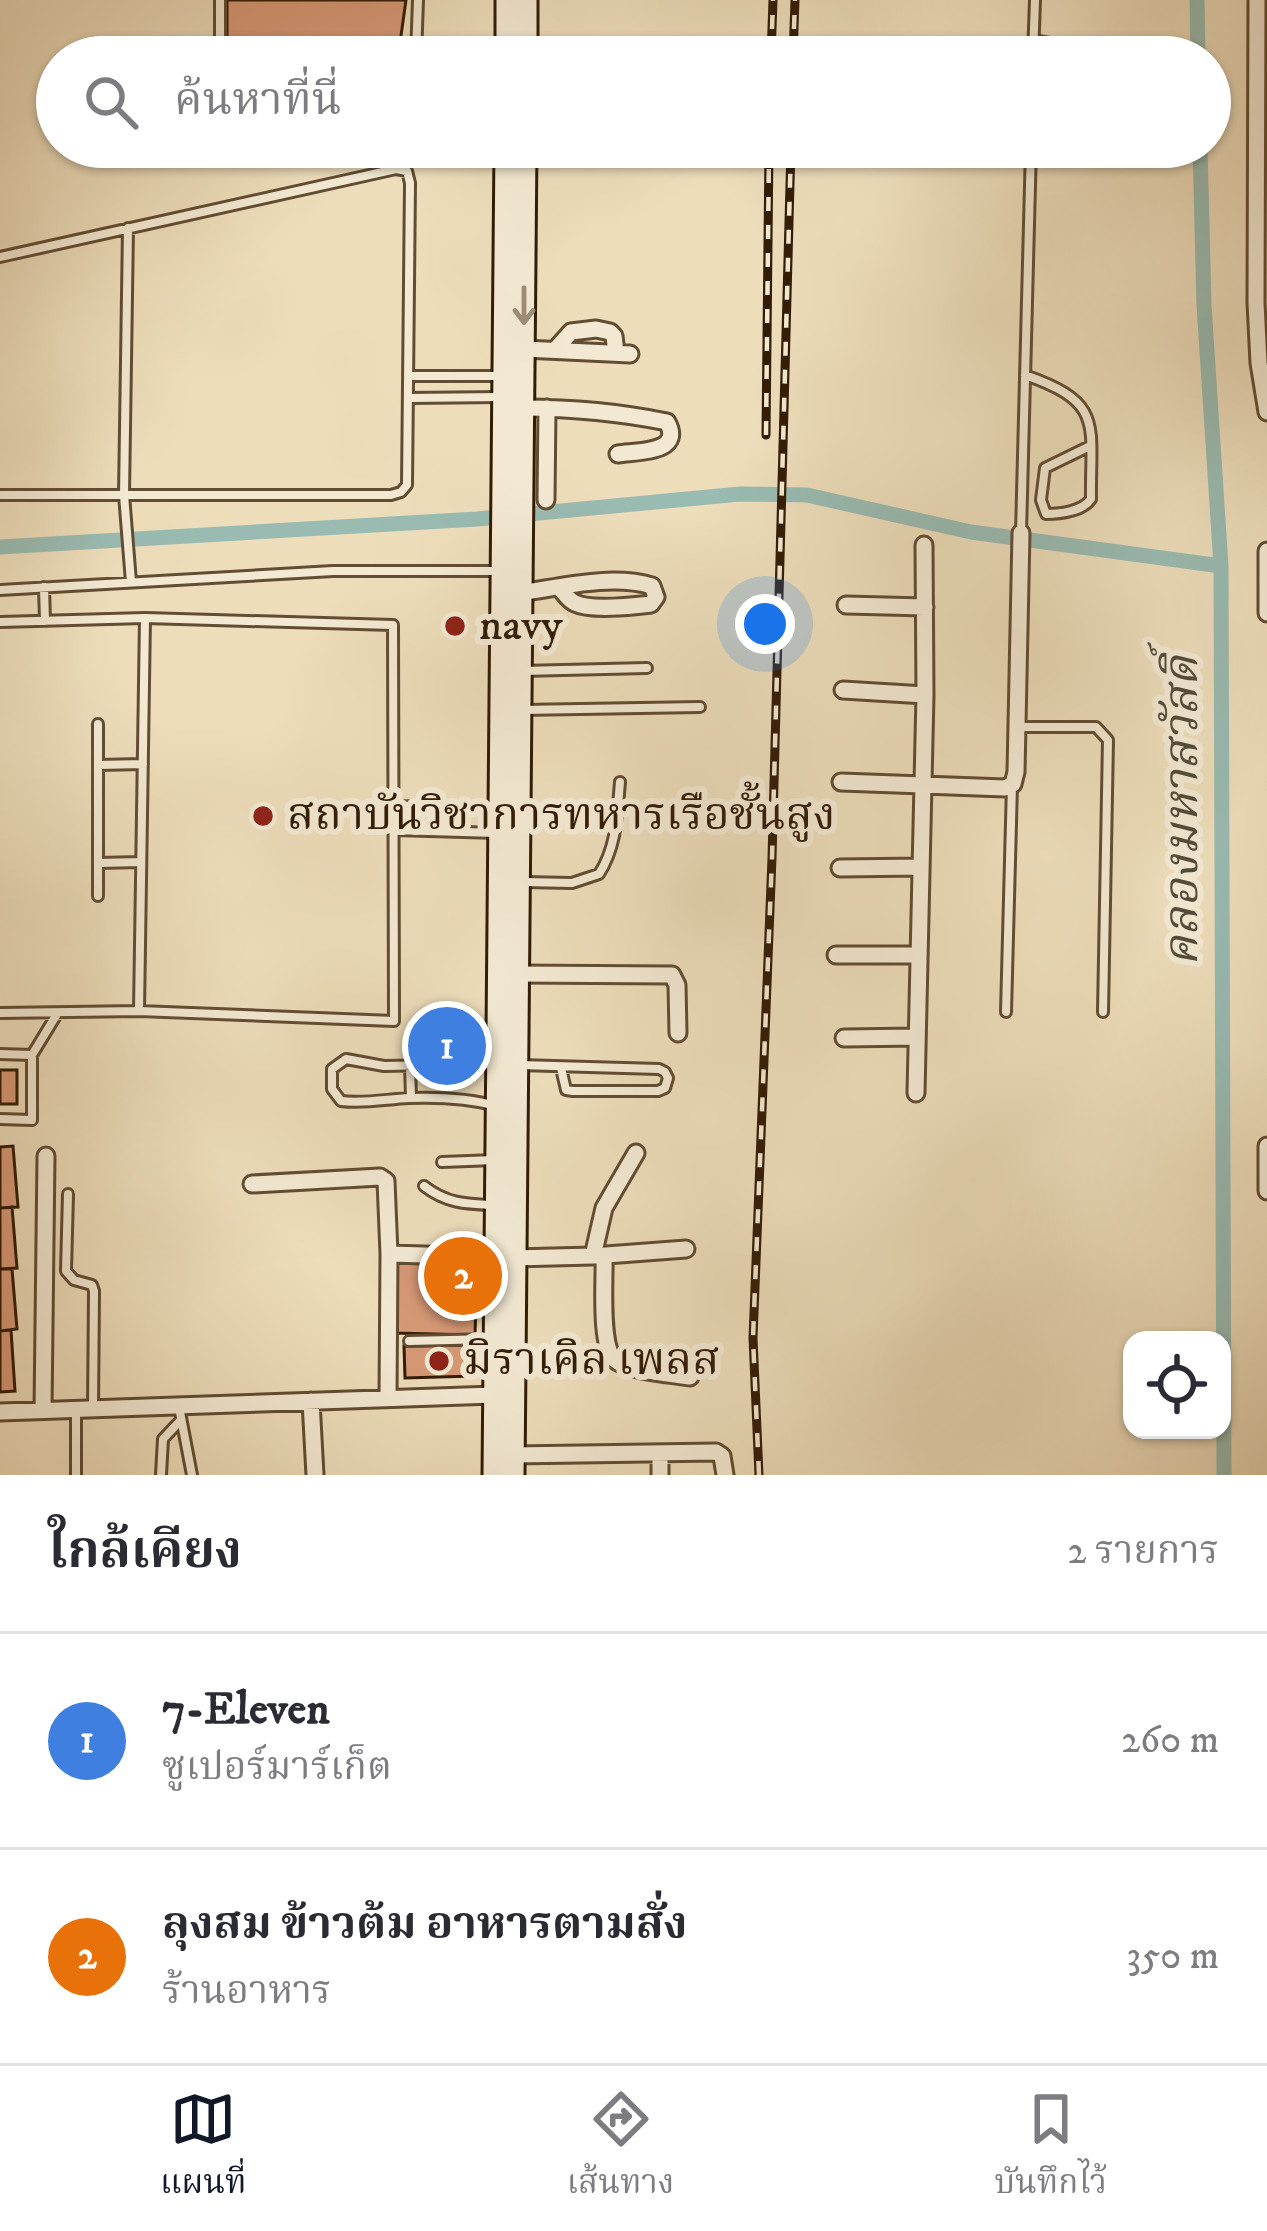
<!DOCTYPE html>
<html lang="th">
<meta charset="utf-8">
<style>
:root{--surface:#fff;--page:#f7f7f7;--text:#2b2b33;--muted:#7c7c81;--line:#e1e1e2;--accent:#111827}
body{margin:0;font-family:"IM FELL DW Pica","Noto Serif Thai",serif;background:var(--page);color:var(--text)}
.controls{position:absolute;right:36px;bottom:36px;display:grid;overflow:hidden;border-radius:24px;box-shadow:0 3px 9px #0004}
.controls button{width:108px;height:108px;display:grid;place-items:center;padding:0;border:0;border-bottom:3px solid var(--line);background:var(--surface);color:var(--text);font:60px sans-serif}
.you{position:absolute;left:765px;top:624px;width:42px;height:42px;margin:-30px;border:9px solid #fff;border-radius:50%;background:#1a73e8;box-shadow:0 0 0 18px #1a73e833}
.badge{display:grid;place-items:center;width:78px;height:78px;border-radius:50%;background:var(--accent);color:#fff;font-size:39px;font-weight:700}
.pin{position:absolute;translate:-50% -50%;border:6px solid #fff;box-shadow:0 3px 12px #0006}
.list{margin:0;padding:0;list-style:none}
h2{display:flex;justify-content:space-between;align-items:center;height:156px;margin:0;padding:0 48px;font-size:51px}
h2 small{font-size:39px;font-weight:400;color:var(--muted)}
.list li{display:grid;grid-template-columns:78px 1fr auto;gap:36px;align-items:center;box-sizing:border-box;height:216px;padding:0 48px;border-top:3px solid var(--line)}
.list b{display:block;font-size:45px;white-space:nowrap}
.list p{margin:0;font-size:39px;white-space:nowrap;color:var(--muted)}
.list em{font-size:39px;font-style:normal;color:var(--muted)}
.icon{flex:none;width:66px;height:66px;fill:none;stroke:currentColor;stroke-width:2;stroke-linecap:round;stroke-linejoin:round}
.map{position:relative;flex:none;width:1267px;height:1475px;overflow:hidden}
.search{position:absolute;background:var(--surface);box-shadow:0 3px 9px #0004;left:36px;right:36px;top:36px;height:132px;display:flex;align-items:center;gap:30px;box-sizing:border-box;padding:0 42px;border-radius:66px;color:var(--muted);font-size:45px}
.sheet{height:588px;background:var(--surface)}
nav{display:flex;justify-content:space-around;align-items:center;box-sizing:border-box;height:168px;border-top:3px solid var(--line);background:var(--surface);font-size:33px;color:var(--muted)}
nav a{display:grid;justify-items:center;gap:6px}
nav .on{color:var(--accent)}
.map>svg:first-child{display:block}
</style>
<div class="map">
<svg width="1267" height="1475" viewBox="0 0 1267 1475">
<rect width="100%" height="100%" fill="#edddbb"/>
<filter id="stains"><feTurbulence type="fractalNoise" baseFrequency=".00167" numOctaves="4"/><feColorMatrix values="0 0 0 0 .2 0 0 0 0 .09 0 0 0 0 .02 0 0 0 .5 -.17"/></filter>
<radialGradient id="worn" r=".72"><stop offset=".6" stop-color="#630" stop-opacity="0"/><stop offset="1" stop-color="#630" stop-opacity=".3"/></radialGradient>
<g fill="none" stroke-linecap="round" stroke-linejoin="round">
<path stroke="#99bbb2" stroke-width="15" d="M1197,0L1198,57
M1200,147L1204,305L1221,566L1224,1475
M0,547L477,519L740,494L807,495L971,532L1221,566"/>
</g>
<path fill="#d79976" stroke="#331c05" stroke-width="3" d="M227,0H406L398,57H227Z
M0,1070H17V1104H0Z
M13,1146L18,1207L0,1208V1147Z
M12,1207L17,1268L0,1269V1208Z
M395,1263L477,1265L475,1335L394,1333Z
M0,1269H12L17,1329L0,1331Z
M11,1330L15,1391L0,1392V1331Z
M474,1345V1376L405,1378L404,1346Z"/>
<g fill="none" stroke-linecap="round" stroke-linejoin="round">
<defs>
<path id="service" d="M1033,40L1124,57
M527,52L651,55
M220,57V0
M416,57L418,0
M1033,57L1035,0
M128,228L124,495L131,582
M0,257L396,169L407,171L410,183L407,485L401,492L391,495H0
M1025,375C1105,403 1090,424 1091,499C1083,511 1061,514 1046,514L1041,500L1045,468L1090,446
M408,376H502
M408,398L502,397
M1021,533L1031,147
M44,587L45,621
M0,590L333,571H501
M0,622L145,618L393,625L394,1021L139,1011L0,1013
M521,671L647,668
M521,710L700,707
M98,724V765
M1017,727H1096L1108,740L1103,1012
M393,806L500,808
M394,830L498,833
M98,863L141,862
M524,882L572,883L599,874C617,846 617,815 620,782
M98,896V765L143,764
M139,1011L145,618
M1006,1012L1012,785
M0,1054L32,1055
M410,1064L411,1098
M493,1064L384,1066L346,1059L332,1069V1089L341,1101C364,1104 387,1099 409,1098C439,1097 468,1098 496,1106
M519,1065L659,1069L665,1072L668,1078L665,1088L658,1091H573L566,1090L561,1068
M0,1119L32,1120V1055L57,1014
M442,1162L495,1160
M424,1186C447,1204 467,1204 495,1205
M68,1194L66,1271L74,1280L92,1285L94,1291L93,1409
M409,1341L491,1339
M179,1407L192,1475
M76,1411V1475
M161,1475L163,1439L180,1421"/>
<path id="minor" d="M1257,0L1256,303L1259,363L1267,412
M524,349L630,354
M555,350L571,332L596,329L610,332L614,336L616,353
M523,408C573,408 618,412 667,422C684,453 638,451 618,454
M546,500L547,408
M1267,551V613
M520,593C561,587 612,574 652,586L656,597L651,604C633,606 591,611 575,603C568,600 565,594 560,588
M846,605L925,607
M843,690L925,695
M841,782L1005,788L1013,784L1016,772L1021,533
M840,868L920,867
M836,955H919
M516,974L672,975L677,985L678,1033
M844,1038L917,1037
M916,1093L925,695L924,545
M1267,1146V1191
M252,1184L380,1177L386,1181L389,1254L388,1399
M389,1254L496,1257
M593,1256L604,1208L636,1153
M604,1256C605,1278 599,1346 615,1360C627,1371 672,1374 690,1377
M513,1258L593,1256L686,1249
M311,1401L315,1475
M43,1410L46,1156
M0,1412L494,1395
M660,1453V1475
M513,1455L716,1452L722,1456L725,1475"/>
<path id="secondary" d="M507,57V0
M526,57V0
M494,1475L506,147
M513,1475L525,147"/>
</defs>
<use href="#service" stroke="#624c32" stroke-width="14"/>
<use href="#minor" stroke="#624c32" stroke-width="21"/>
<use href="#secondary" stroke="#331c05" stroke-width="27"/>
<use href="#service" stroke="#f3e9d3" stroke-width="8"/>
<use href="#minor" stroke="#f3e9d3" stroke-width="15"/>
<use href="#secondary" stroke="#f3e9d3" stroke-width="21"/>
<defs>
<path id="rail" d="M771,57L773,0
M793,57L795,0
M766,435L769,147
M759,1475L753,1338L772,858L791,147"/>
</defs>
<use href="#rail" stroke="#331c05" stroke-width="9"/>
<use href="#rail" stroke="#f3e9d3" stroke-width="4.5" stroke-dasharray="14" stroke-linecap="butt"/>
</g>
<defs><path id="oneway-shaft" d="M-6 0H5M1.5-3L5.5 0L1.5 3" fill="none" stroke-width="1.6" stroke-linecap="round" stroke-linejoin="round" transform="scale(3)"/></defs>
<use stroke="#9d8d76" href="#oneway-shaft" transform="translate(524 306) rotate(90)"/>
<g fill="#8f2418" stroke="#f3e9d3" stroke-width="4.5">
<circle cx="455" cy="626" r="12"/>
<circle cx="263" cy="816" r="12"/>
<circle cx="439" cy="1361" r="12"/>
</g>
<g text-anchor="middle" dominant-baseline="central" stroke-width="12" stroke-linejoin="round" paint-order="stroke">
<g font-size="45" fill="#331c05" stroke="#f3e9d3" text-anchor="start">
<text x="479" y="626">navy</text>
<text x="287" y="816">สถาบันวิชาการทหารเรือชั้นสูง</text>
<text x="463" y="1361">มิราเคิล เพลส</text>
</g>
<g font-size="48" font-style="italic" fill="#524c39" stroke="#f3e9d3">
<text transform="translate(1183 811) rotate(-90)">คลองมหาสวัสดิ์</text>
</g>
</g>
<rect width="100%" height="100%" filter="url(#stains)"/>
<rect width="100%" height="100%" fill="url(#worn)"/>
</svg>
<div class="controls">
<button><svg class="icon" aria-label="locate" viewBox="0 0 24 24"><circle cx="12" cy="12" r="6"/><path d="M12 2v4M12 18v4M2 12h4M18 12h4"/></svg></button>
</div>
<div class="you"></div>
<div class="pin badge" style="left:447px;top:1046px;background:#3f7fe0">1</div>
<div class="pin badge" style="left:463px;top:1276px;background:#e8710a">2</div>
<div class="search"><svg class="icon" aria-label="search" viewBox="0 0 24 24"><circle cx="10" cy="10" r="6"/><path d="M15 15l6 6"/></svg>ค้นหาที่นี่</div>
</div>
<section class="sheet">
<h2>ใกล้เคียง<small>2 รายการ</small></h2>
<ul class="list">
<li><span class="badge" style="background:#3f7fe0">1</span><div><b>7-Eleven</b><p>ซูเปอร์มาร์เก็ต</p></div><em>260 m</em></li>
<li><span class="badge" style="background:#e8710a">2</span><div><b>ลุงสม ข้าวต้ม อาหารตามสั่ง</b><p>ร้านอาหาร</p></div><em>350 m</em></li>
</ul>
</section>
<nav>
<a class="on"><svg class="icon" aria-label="map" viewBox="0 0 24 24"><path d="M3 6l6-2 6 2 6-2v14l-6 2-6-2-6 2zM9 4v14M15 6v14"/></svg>แผนที่</a>
<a><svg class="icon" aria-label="directions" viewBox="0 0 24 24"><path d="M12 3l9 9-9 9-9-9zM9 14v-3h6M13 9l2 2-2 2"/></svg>เส้นทาง</a>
<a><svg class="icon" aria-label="saved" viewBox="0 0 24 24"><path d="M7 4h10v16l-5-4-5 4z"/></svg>บันทึกไว้</a>
</nav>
